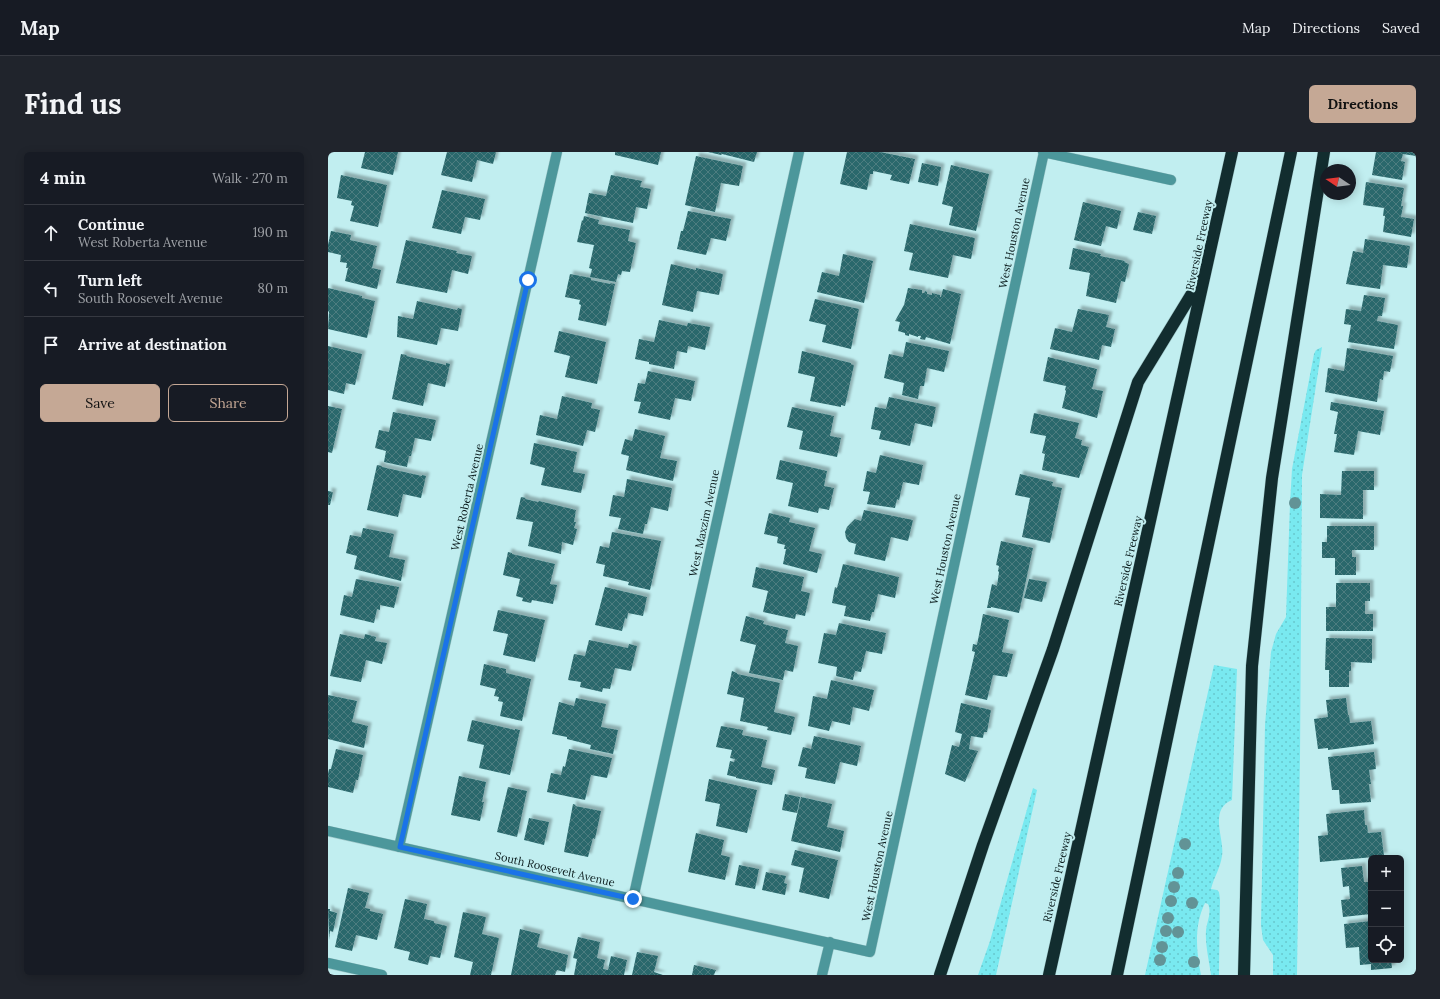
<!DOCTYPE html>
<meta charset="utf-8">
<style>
:root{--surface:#171b24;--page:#20242c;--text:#f1f3f6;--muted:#9ea1a6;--line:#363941;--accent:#c5a895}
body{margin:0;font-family:Lora,serif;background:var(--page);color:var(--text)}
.controls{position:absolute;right:12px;bottom:12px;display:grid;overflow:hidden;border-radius:6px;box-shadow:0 2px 10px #0003}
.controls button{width:36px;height:36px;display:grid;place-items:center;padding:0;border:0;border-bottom:1px solid var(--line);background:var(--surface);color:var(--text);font:20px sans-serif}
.compass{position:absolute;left:992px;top:12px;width:36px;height:36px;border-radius:50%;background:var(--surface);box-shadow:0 2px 10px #0003;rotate:283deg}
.stop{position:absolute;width:12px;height:12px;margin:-9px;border:3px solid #1a73e8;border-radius:50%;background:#fff}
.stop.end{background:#1a73e8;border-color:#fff;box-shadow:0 1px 4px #0008}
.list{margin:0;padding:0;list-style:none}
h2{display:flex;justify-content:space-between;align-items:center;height:52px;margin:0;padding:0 16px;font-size:17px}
h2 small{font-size:13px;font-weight:400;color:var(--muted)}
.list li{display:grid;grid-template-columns:26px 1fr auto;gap:12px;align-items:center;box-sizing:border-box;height:56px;padding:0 16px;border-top:1px solid var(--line)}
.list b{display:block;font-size:15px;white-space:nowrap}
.list p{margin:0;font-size:13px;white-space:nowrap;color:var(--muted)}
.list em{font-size:13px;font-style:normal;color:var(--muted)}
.actions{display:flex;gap:8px;padding:12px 16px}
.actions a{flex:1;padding:9px 0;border:1px solid var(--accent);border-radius:6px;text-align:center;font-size:14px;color:var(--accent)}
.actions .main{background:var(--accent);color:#111}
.icon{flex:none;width:22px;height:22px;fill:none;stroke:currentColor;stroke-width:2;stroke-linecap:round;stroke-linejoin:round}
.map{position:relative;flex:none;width:1088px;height:823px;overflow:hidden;border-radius:6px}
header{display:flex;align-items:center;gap:24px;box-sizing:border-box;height:56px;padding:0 20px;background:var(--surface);border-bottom:1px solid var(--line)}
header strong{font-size:19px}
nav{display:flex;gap:22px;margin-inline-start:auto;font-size:14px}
.intro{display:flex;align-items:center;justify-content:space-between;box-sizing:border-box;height:96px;padding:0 24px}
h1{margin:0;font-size:28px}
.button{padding:10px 18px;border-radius:6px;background:var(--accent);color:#111;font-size:14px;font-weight:700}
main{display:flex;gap:24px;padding:0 24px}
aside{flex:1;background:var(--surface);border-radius:6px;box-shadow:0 2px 10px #0003}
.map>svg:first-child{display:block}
</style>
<header>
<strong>Map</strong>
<nav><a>Map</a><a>Directions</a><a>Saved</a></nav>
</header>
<div class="intro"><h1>Find us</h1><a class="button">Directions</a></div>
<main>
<aside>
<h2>4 min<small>Walk · 270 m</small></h2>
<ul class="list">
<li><svg class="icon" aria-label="ahead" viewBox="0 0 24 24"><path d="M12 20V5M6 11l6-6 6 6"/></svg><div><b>Continue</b><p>West Roberta Avenue</p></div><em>190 m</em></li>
<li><svg class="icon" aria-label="left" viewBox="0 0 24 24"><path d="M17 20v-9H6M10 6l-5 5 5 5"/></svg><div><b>Turn left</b><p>South Roosevelt Avenue</p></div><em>80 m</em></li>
<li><svg class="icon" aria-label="arrive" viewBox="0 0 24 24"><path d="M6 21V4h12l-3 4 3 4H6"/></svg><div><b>Arrive at destination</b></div></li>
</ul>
<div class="actions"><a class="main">Save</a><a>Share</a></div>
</aside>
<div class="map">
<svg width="1088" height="823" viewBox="0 0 1088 823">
<defs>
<pattern id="grass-dots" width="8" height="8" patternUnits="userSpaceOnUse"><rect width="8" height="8" fill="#79e9f0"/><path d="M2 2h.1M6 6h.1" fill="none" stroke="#67c7cd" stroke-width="1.8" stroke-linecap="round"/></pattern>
<pattern id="building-cross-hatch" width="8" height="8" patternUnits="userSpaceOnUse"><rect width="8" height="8" fill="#2a686c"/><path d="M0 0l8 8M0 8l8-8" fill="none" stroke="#4d7d80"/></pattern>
<filter id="shadow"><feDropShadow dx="3.5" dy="-3.5" stdDeviation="1" flood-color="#0004"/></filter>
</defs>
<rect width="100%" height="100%" fill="#c1eef0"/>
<path fill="url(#grass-dots)" d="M994,195L974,323L972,605L969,823H945V803L935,788L933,773L937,573L943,500L948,482L958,465L962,352L964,317L986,202L988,198Z
M886,513L909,517L904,648C880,658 897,687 894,704C892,717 886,725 883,737L889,738L891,740L892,747L891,823H883C881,808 877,793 878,778C879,769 884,761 880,752L877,751C866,773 868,799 873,823H817Z
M705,636L709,638L668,823H650L662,789Z"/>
<path fill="url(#building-cross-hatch)" filter="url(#shadow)" d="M37,0H70L65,23L33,16Z
M119,0H168L165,12L149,8L144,30L113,23Z
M287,0H333L330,13L287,3Z
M380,0H429L426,10L394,2L393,3Z
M519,0H552L587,7L581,32L562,28L564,23L545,19V22H542L539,38L512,32Z
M1048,0H1088V4L1075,2L1073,9L1077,10L1074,28L1044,23Z
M368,4L415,14L411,34L393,31L387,60L357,53Z
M594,11L613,15L610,34L590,30Z
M623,13L661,22L648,79L621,73L625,55L614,52Z
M13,23L59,33L50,75L22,69L26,54L23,53L24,49L9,46Z
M283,23L314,29L312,35L323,37L319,57L308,55L305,71L257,61L261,41L278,44Z
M1038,30L1076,36L1073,54H1075L1073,65L1086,67L1083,85L1055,80L1057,64H1055L1056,56L1035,53Z
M114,38L157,47L152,68L137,65L133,82L104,76Z
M755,50L793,59L789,77L778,74L773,94L746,88Z
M360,59L403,67L398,89L383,86L378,103L349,97L353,79H355Z
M810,60L828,64L824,82L805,78Z
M256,64L271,68L270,72L302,78L300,89L308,91L302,120L294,119L293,123L290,122L288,130L262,125L264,117L261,116L266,93L249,90L254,68L255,69Z
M582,72L647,86L643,107L625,103L620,126L581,118L585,101L576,99Z
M3,79L23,83L22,88L49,94L44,116L53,118L49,137L17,129L20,116H18L19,111L12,110L13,103L0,100V93Z
M1037,87L1082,94L1079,116L1055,113L1052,137L1018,132L1025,99L1035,101Z
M78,88L129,99L128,101L144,104L140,122L124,118L119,141L68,131Z
M745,96L773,102L772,104L797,109L796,110L801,112L797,130L793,129L788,151L758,144L762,121L741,117Z
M515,102L545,109L536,151L489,140L494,120L511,124Z
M343,112L368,118V116L395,122L391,143L369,139L365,160L334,153Z
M242,122L263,126V128L282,132L283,131L287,132L278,174L250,168L253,153L251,152L252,148L237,145Z
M0,136L34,144V146L47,149L39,186L0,177L1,160L0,159Z
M580,136L594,138V141H596L597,139L599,140V142L604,143V141L612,143V145H613L615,137L633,142L622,192L598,185L597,188L592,187L593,184H590V185L581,182V184L577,183V181L570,179L572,170L567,169L576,153Z
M1036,143L1057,146L1054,164H1050L1049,169L1070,173L1066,197L1020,190L1023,173L1016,172L1018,157L1033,159Z
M487,147L531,157L523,197L494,190L498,173L481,169Z
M89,149L129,158L130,156L134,157L130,179L113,176L109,193L69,185L70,164L85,167Z
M750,157L781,163L778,175L787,177L783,195L774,193L771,208L722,197L727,176L744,180Z
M331,168L359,174L360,171L382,175L377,198L360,194L359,201L349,199L346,217L321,212V210L307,207L311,187L326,190Z
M231,179L278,190L269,232L237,225L242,204L226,200Z
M578,190L621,199L616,220L599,216L596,234H592L590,247L574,243L576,231L556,226L561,202L575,205Z
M0,194L34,202L27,233L18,231L16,242L0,238Z
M1019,196L1065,204L1062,220L1056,219L1055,228L1052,227L1049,250L997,240L1000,216L1016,219Z
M474,199L523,211V212L526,213L517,254L513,253V255L482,249L487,225L470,221Z
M73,202L79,203L78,204L118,213V211L122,212L117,235L100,231L95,254L64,247Z
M720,205L769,217L764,237L775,239L769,266L734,256L738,239L737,238L738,234L715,229Z
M320,219L367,229L363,249L347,246L342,268L310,261L313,250L306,249L310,231L317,232Z
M234,244L264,251L263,256L272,258L267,280L259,278L255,294L208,283L212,263L229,267Z
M561,245L608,255L604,275L587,271L582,294L551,287L553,279L543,277L547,255L558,257Z
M1003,250L1056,259L1052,283L1030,279L1026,303L1006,300L1009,282H1006L1010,260L1002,258Z
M0,254L14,257L4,301L0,300Z
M464,255L506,264L502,284L513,286L509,305L471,297L475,279L459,275Z
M65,260L108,268L103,289L87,286L83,304H81L79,315L56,310L58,299L47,296L51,278L61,280Z
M706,261L751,271L747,286L754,288L753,293L761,295L751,326L714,318L717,302L714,301L718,284L702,281Z
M307,277L337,284L332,306L349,309L345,329L298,318L301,304L293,302L297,287L304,289Z
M206,291L249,300L245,320L257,322L253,341L213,333L217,316L202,312Z
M552,303L595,313L591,333L575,330L571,348L569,347L567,356L539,352L542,340L535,339L539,319L548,321Z
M452,308L499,319L496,334L506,336L501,358L491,356L490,361L460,354L465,331L448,327Z
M49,313L54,314V315L94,324V323L98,324L93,346L75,342L70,365L39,358Z
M1014,319H1046V338H1035V367L992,366V342L1013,343Z
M692,322L725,330L724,334L734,336L722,391L694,385L702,346L687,343Z
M299,327L344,336L340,359L323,355L319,372H317L315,382L290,377L293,366L281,364L285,343L296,345Z
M0,339L5,340L2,353H0Z
M193,345L198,346L197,347L210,350L211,349L248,358L246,370H248L246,376L249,377L245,393L234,390L233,402L200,394L205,370L188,367Z
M536,358L585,368L580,389L563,385L557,409L526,402L528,392L521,390L518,386L517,380L519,375L527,367L533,369Z
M441,361L462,366L461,370L487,376L481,399L494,402L489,421L455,412L458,397H456L457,393L449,391L450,385L436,382Z
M999,374H1046V398H1024V405H1028V423H1007V406H994V390H999Z
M35,376L66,382L61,405L77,408L73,429L26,417L29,404L18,401L22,383L33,385Z
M284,380L333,389L322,438L300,433L301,430L275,424L277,413L268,411L272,394L281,396Z
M673,389L705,396L691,461L663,455V456H659L664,432L669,434L671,420L670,419L671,414L668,413Z
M180,400L184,401V402L227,412L222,432L229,433L225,452L204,448L203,451L194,449L195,446L188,444L192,427L175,423Z
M515,412L571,425L567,446L550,442L546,460H544L542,469L516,464L518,454L504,451L507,435L509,436Z
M428,415L476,425L473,439L482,441L477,464L468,462L467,467L435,460L440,439L424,435Z
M28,427L71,435L66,456L52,453V458L49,457L46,471L12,463L16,443L24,445Z
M701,427L719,430L714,450L696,446Z
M1008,431H1042V449H1037V462H1045V479H998V455H1008Z
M277,435L319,445L315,464L300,461L299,467L297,466L294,479L267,473Z
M170,458L217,468L207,510L175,503L180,482L165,479Z
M655,462L681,468L674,500L685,502L679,525L665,523L659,548L637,543L647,500L644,499L645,492L649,493Z
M418,464L436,469L435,472L460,478L457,491L470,494L465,520L457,518L455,528L421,521L428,493L412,489Z
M511,471L558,481L554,502L538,499L533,520L527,519L525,528L508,524L509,515L490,511L496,481L508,483Z
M12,482L36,487L37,482L48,485L47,489L59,491L54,512L38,508L33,530L2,524Z
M998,486L1044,487V511L1023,510V519H1021V535H1001V518H997Z
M261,488L300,496L301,492L309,494L303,519L287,516L282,537L275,536L274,540L252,535L253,530L240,528L246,502L257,504Z
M156,512L178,517V521L203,527L194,569L172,564L175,550L170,549L171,545L166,544L168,537L152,533Z
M404,519L409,521V522L452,531L446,560L467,565L463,583L439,578L440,575L412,569L416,546L399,542Z
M503,528L546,538L541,559L525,555L522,573L504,569L501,579L480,574L485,544L499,547Z
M0,543L29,549L24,570L40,574L36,596L0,587Z
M248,546L278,552L273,575L290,578L285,602L262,597L263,593L239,587V585L224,582L231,550L246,554Z
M1018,546L1020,563H1021L1022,571L1043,569L1046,592L1000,598V596L990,597L986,567L1000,565L998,548Z
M633,551L663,558L659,580H656L655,586L643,584L641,597L650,599L637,630L617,622L624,593L631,595L634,582L627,580Z
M144,568L187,578V577L192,578L182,623L151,616L156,593L139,589Z
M393,574L415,578L414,583L439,588L433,615L447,618L444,633L408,626V625L399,623L402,609L406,610L407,607L402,606L404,598L388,595Z
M486,584L533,594L529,614L512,610L507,632L477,626L479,616L470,614L475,595L483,597Z
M8,597L35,603L30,628H28L25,641L0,635V622L1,617H3Z
M241,597L284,606L279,626L263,623L257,648L219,640L223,621L233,623L235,614L237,615Z
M1046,600L1048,617L1041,618L1043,632H1041L1043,650L1012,652L1011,638H1004L1000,605Z
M131,624L158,630L154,650H156L152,669L123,663Z
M381,627L429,638L419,681L388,674L392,652L377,649Z
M180,635L199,639L189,685L169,680Z
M457,642L472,645L469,661L454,658Z
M473,645L504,652L499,675L516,679L512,700L463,689Z
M245,652L248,653L247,654L273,659L267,687L265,686L260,705L236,700Z
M1036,658L1037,673H1039L1040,681L1053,680L1056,704L992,710L990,684L1000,683L998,662Z
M201,666L221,670L216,693L196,688Z
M368,681L396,688L393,703L402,705L397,728L360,720Z
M467,698L510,708L501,747L471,740L476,716L463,713Z
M411,713L431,717L427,737L407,733Z
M1034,714L1036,730H1043V762L1015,765L1013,748L1022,747L1021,734L1015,735L1013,716Z
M438,720L458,724L456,731L459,732L457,743L434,738Z
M20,736L41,741L37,756L42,757V759L55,762L49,788L28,783L24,799L7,795Z
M77,747L99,752L96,767L106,769V771L119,774L112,806L102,804L100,813L80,808L82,800L66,796Z
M0,757H2V759L9,761L5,780L2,779L1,788Z
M135,760L158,765L154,782L171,786L163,823H142L145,810L126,805Z
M1043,769V808H1063L1064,816L1043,818V812L1032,813L1031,795L1018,796L1016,772Z
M192,777L212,782L209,795L240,803L237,820L229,818L227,823H183Z
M250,785L272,790L269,806L277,808L275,817L280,818L283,804L299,808L296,823H246L249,807L245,806Z
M309,800L330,804L326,820L335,823H304Z
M366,813L388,818L386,823H364Z"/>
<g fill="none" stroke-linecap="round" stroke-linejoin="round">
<defs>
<path id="minor" d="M715,0L843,28
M0,679L542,800L716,0
M71,695L229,0
M305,747L471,0
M0,811L54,823
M494,823L502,790"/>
<path id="highway" d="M612,823L655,693L725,497L810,230L874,125
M721,823L904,0
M789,823L963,0
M916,823L924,514L944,326L996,0"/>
</defs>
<use href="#minor" stroke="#a0c8ca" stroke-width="11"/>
<use href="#highway" stroke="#a0c8ca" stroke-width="13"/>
<use href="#minor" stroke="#4c979b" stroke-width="10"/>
<use href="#highway" stroke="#122d2f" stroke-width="12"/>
</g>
<g fill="#629396">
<circle cx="967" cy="351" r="6"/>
<circle cx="857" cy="692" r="6"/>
<circle cx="850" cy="721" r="6"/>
<circle cx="846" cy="735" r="6"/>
<circle cx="843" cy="749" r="6"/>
<circle cx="864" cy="751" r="6"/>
<circle cx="840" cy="766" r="6"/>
<circle cx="838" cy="779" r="6"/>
<circle cx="850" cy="780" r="6"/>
<circle cx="834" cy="795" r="6"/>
<circle cx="832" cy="808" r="6"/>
<circle cx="866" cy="810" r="6"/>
</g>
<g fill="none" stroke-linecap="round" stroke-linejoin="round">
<path stroke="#1a73e8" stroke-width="5" d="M200,128L72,695L305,747"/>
</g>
<g text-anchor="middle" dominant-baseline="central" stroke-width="4" stroke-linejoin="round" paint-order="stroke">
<g font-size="11" fill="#0a1b1c" stroke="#c1eef0">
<text transform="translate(686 81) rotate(-78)">West Houston Avenue</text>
<text transform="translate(871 93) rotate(-78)">Riverside Freeway</text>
<text transform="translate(139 345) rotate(-77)">West Roberta Avenue</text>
<text transform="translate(376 371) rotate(-78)">West Maxzim Avenue</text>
<text transform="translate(617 397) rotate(-78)">West Houston Avenue</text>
<text transform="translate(800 409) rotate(-77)">Riverside Freeway</text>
<text transform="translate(549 714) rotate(-78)">West Houston Avenue</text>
<text transform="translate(227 717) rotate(13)">South Roosevelt Avenue</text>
<text transform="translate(729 725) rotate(-77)">Riverside Freeway</text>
</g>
</g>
</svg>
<div class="controls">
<button>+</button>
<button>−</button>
<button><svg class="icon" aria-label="locate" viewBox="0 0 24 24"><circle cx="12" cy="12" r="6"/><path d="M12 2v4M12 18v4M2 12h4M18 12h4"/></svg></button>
</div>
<svg class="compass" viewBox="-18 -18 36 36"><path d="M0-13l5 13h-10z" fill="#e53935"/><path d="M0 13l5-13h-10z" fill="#9ea1a6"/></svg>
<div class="stop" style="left:200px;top:128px"></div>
<div class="stop end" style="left:305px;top:747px"></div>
</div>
</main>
